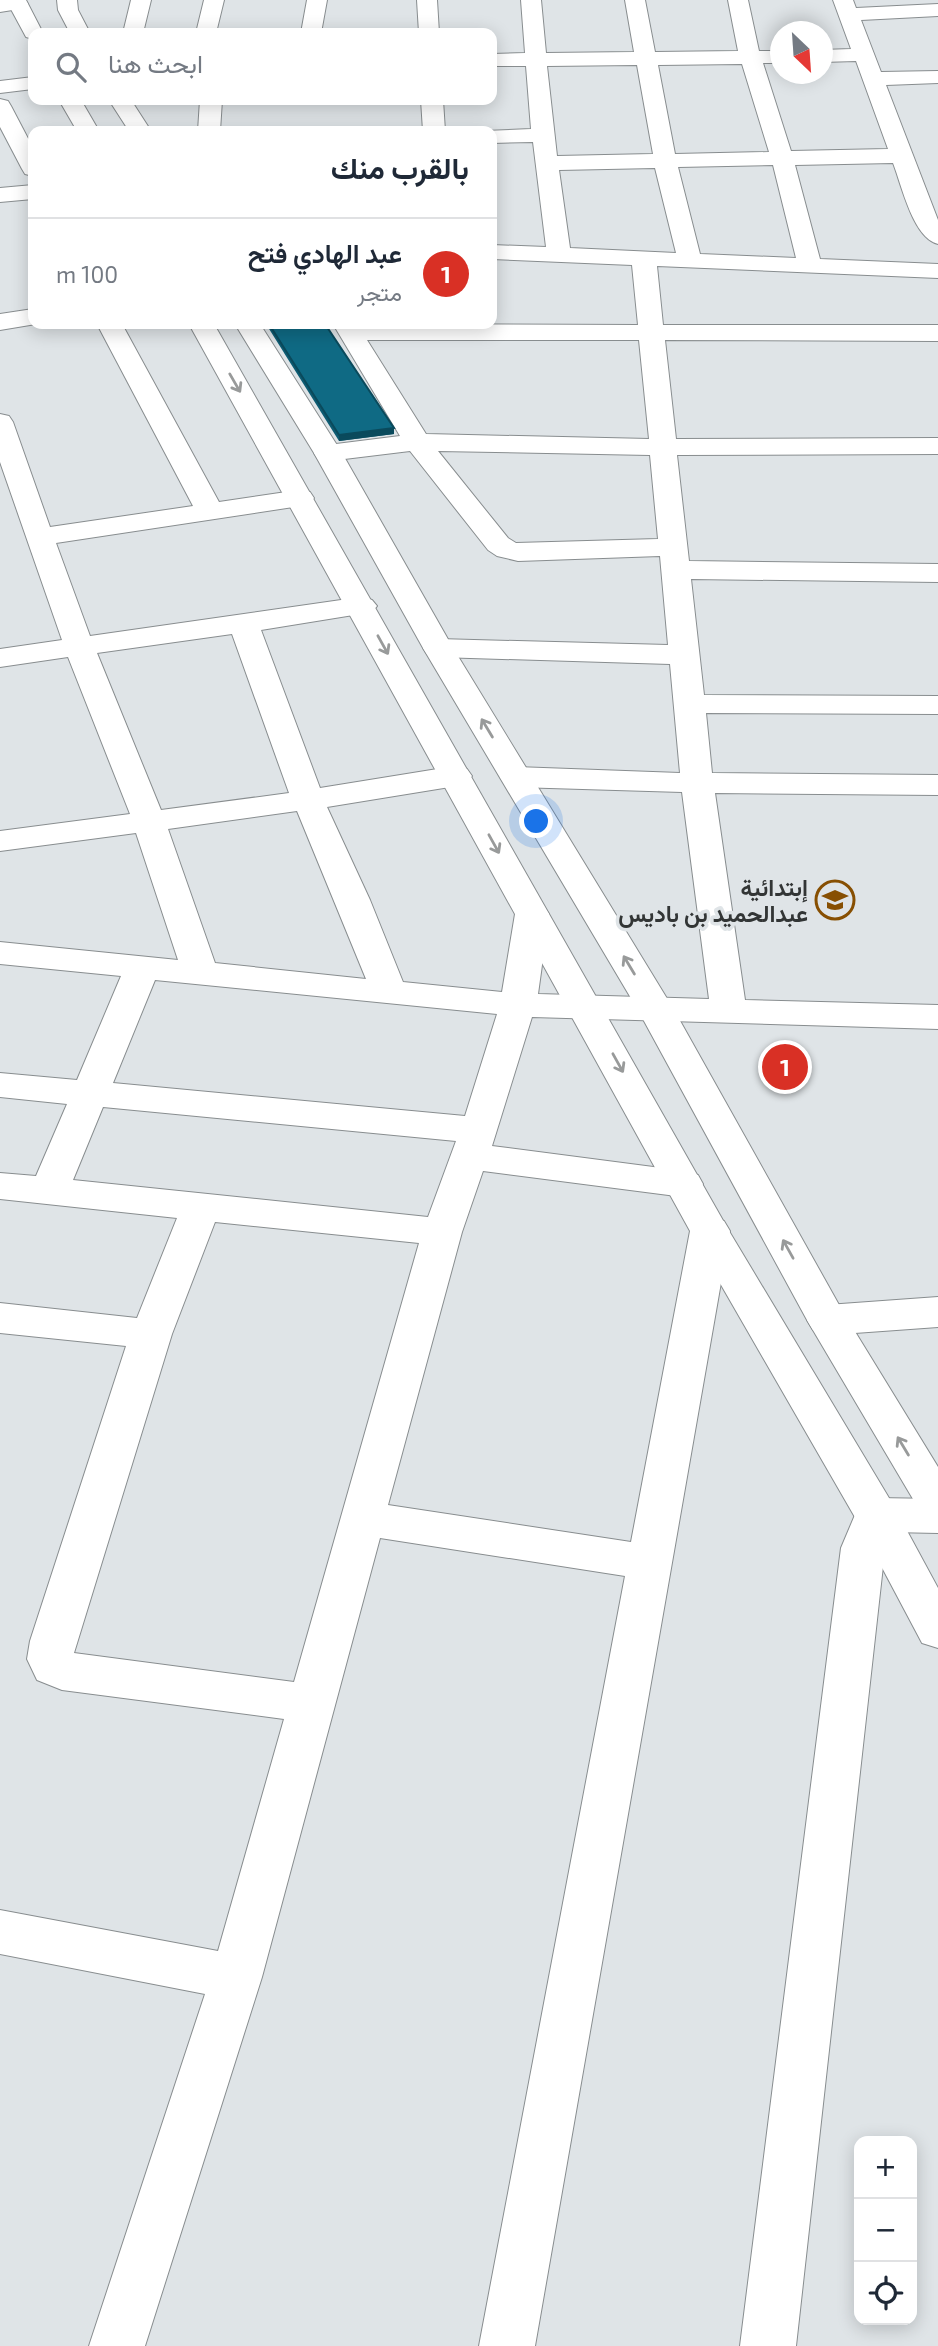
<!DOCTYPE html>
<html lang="ar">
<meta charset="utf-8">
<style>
:root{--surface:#fff;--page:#f6f6f7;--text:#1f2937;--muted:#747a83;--line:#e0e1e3;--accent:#d93025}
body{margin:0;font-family:"Exo 2",Vazirmatn,sans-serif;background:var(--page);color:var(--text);direction:rtl}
.controls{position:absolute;right:21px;bottom:21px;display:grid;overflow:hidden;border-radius:14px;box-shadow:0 4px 18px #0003}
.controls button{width:63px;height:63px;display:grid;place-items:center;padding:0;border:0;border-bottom:2px solid var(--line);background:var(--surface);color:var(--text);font:35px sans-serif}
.compass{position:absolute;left:770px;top:21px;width:63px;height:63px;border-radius:50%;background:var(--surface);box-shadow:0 4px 18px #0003;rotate:155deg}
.you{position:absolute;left:537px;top:822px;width:24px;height:24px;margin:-18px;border:5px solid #fff;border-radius:50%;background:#1a73e8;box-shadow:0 0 0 10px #1a73e833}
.badge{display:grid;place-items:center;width:46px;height:46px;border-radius:50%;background:var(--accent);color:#fff;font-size:23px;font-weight:700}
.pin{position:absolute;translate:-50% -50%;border:4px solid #fff;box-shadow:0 2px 7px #0006}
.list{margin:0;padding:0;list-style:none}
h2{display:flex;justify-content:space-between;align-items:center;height:91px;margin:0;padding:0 28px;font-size:30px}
h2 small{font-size:23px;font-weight:400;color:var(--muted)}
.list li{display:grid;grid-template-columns:46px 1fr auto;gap:21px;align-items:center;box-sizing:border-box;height:112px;padding:0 28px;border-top:2px solid var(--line)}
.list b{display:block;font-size:26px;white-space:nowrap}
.list p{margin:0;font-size:23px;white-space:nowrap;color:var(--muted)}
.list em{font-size:23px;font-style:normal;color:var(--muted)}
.icon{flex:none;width:38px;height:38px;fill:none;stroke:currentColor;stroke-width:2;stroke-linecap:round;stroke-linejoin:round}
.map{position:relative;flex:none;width:938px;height:2346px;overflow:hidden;direction:ltr}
.search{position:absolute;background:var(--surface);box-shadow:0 4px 18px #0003;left:28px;top:28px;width:469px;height:77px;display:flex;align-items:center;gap:18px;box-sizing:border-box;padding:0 24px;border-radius:14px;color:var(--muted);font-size:26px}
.panel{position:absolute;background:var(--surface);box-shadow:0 4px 18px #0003;left:28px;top:126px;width:469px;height:203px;border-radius:14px;direction:rtl}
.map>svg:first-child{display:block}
</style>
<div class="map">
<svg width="938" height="2346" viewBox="0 0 938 2346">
<rect width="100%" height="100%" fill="#dfe4e7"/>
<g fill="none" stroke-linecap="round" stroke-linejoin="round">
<defs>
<path id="minor" d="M0,0H25L28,4L25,8L0,12Z
M57,0H77L78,10L90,33H70L58,10Z
M131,0H151L143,33H123Z
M204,0H224L216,33H196Z
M307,0H327L321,33H301Z
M417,0H437L439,33H419Z
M521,0H541L546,53L634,52L625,0H645L655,52L738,51L728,0H748L759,51H780V63H763L791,151L888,149L856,61L822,62V50L851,49L833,0H853L856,8L938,4V16L861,20L881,72L938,71V83L886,85L938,220V244C913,238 902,186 893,163L795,165L820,259L938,264V278L657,266L663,325H938V341L665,340L676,439L938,438V454L677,455L689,561L938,564V582L691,579L704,695L938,696V714L706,713L712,773L938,775V795L715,793L745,1000L938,1005V1029L532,1017L492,1146L684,1171L698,1175L703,1184L698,1193L684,1197L483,1171L462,1232L388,1505L631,1542L690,1231L696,1221L710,1217L724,1221L730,1231L535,2346H479L625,1576L380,1538L262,1977L145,2346H89L205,1994L0,1954V1910L218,1951L284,1719L62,1690L37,1680L27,1659L30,1641L126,1346L0,1333V1303L137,1318L177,1218L0,1199V1173L36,1176L67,1104L0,1097V1073L77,1080L121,976L0,964V942L178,960L136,833L0,851V831L130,814L68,657L0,667V649L62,640L0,462V414L9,416L13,422L50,527L193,506L97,324H122L219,502L300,490L310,492L314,498L310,504L300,506L56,543L90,636L362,597L372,600L377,606L372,612L261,630L320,788L456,766L467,769L472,776L467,783L456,786L327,807L370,900L403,982L502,992L515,914L520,907L532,903L544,907L549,914L538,994L709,999L682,792L516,787L505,784L500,777L505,770L516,767L680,773L670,664L438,657L427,654L423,648L427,642L438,639L668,645L660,556L518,561L497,556L488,550L410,451L328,461L318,459L314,453L318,447L328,445L400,436L333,324L638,325L632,265L492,259V245L546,247L533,142L492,143V131H484L531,129L526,66H492V54L525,53ZM742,64L769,152L675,154L658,65ZM637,65L653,154L557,156L547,66ZM773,165L796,258L700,254L678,167ZM655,168L676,253L570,248L559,170ZM367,340H639L649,439L426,434ZM438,451L650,455L658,539L516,543L508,538ZM232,634L289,793L161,810L97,653ZM297,811L366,979L215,963L168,829ZM155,980L497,1014L465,1116L113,1083ZM103,1107L456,1141L428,1217L73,1180ZM215,1222L419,1243L294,1682L74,1653L172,1334Z
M33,77V89L0,93V81Z
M0,99L8,101L11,106L33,148V176L25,174L22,169L0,127Z
M109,100H131L151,131H129Z
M200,100H222L220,131H198Z
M421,100H443L445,131H423Z
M33,185V199L0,202V188Z
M33,309V324H36L0,330V314Z
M938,1297V1327L827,1335L813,1330L807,1320L813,1310L827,1305Z
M876,1498L938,1499V1533L891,1532L885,1548L796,2346H740L841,1548L860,1503Z"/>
<path id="major" d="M6,0H26L43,33H33V39L26,37Z
M59,100H81L99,131H77Z
M189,324H214L729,1231L892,1503L938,1588V1648L922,1643L860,1526L690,1231Z
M235,324H260L342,453L453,648L674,1010L843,1312L938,1467V1521L923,1516L807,1320L638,1010L423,648L314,453Z"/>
</defs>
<use href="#minor" stroke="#888d8f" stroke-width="2"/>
<use href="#major" stroke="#888d8f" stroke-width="2"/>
<use href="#minor" fill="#fff" fill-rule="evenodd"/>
<use href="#major" fill="#fff" fill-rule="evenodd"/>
</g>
<path fill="#0d5b72" d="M266,324H325L394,428V434L339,441Z"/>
<path fill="#0a4a5c" d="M394,428V434L339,441V435Z"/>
<path fill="#0f6a84" stroke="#0a4a5c" stroke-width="2" d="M269,324H325L394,428L339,435Z"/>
<defs><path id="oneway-shaft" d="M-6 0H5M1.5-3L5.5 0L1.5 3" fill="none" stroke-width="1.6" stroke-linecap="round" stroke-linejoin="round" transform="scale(1.75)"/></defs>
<g stroke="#989a9a">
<use href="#oneway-shaft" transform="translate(235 383) rotate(60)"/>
<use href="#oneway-shaft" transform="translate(383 645) rotate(61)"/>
<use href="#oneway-shaft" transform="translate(487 728) rotate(-121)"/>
<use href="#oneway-shaft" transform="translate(494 844) rotate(61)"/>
<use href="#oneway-shaft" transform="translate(629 965) rotate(-121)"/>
<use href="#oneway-shaft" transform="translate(618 1063) rotate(61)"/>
<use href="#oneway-shaft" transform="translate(788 1249) rotate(-119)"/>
<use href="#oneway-shaft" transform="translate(903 1446) rotate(-121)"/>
</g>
<defs>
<symbol id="school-ring" viewBox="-11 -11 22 22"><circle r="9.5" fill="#dfe4e7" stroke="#874f02" stroke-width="1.5"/><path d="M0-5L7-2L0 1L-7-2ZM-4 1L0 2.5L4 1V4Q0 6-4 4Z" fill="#874f02"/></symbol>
</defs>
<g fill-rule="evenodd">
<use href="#school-ring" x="813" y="878" width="44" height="44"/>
</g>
<g text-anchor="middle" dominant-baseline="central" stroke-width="7" stroke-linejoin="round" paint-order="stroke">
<g font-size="23" font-weight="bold" fill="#323535" stroke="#dfe4e7" text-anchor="end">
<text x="808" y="887">إبتدائية<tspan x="808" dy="26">عبدالحميد بن باديس</tspan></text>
</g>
</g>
</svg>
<div class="controls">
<button>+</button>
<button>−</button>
<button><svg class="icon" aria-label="locate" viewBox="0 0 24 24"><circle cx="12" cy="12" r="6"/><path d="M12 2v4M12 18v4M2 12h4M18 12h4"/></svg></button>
</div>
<svg class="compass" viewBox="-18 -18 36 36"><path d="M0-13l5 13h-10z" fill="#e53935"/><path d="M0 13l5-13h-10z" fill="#747a83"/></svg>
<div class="you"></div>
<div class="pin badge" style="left:785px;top:1067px">1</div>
<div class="search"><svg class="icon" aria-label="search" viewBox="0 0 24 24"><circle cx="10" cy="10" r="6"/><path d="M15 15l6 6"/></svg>ابحث هنا</div>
<section class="panel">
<h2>بالقرب منك<small></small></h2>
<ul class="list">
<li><span class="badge">1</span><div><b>عبد الهادي فتح</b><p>متجر</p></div><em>100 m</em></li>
</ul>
</section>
</div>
